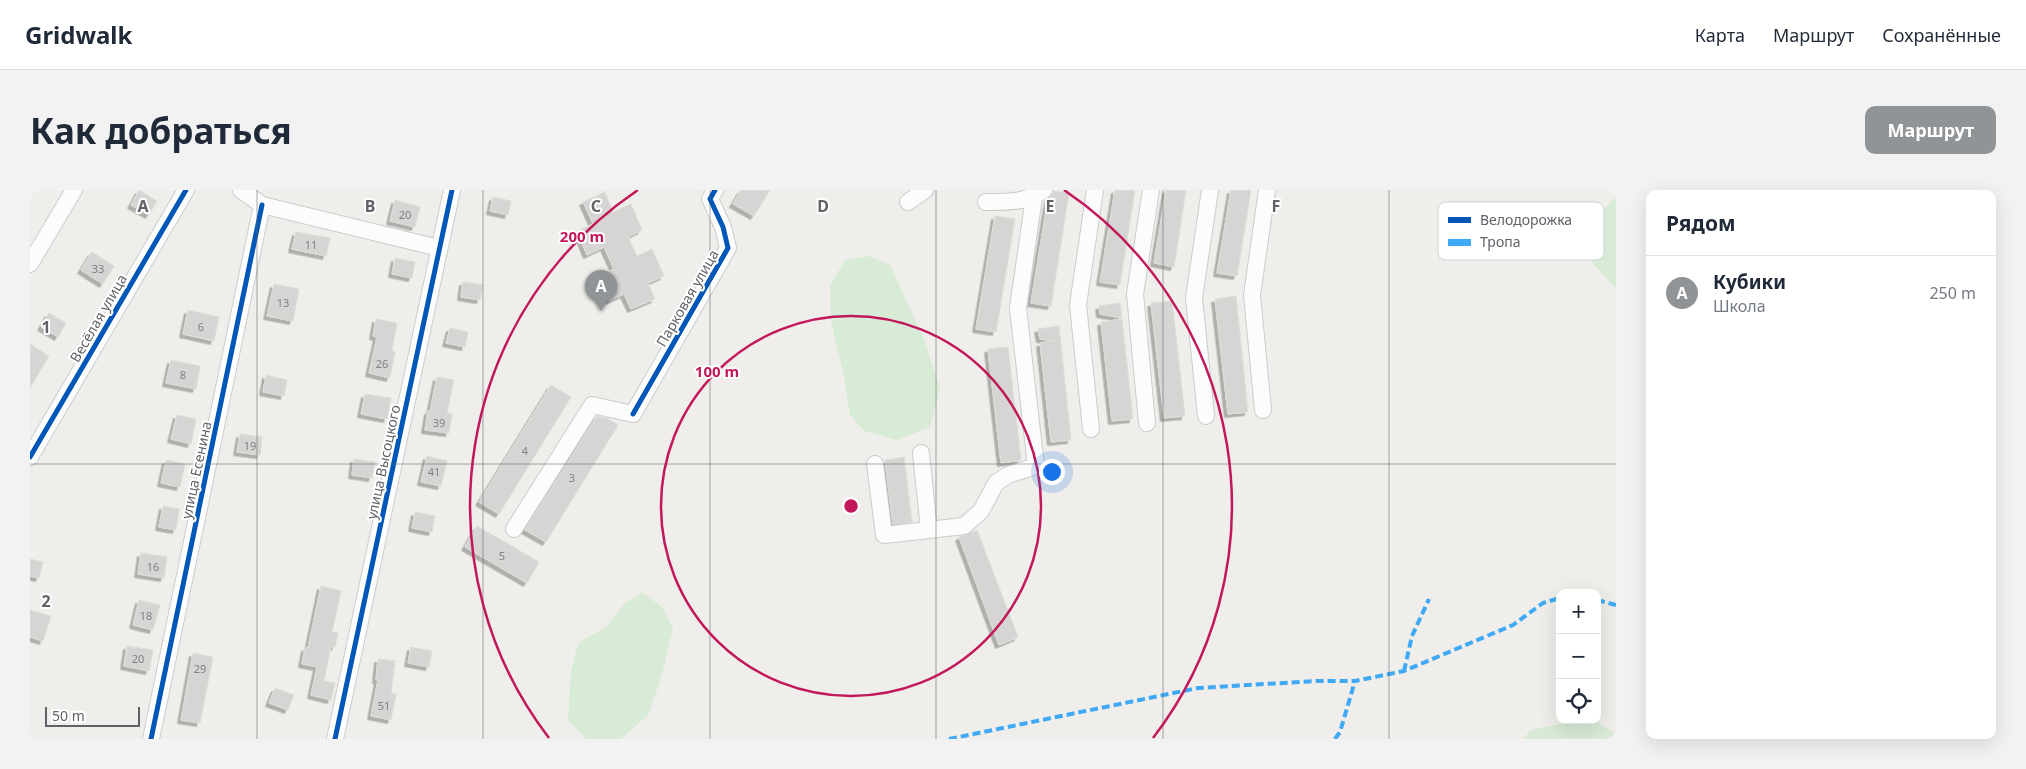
<!DOCTYPE html>
<html lang="ru">
<meta charset="utf-8">
<style>
:root{--surface:#fff;--page:#f2f2f3;--text:#1f2937;--muted:#747a83;--line:#e0e1e3;--accent:#919496}
body{margin:0;font-family:"Noto Sans",sans-serif;background:var(--page);color:var(--text)}
.controls{position:absolute;right:15px;bottom:15px;display:grid;overflow:hidden;border-radius:10px;box-shadow:0 5px 20px #0002}
.controls button{width:45px;height:45px;display:grid;place-items:center;padding:0;border:0;border-bottom:1px solid var(--line);background:var(--surface);color:var(--text);font:25px sans-serif}
.scale{position:absolute;left:15px;bottom:12px;width:95px;box-sizing:border-box;padding-left:5px;border:2px solid #5f6368;border-top:0;font-size:14px;line-height:18px;white-space:nowrap;color:#5f6368;-webkit-text-stroke:4px #fff;paint-order:stroke}
.you{position:absolute;left:1021px;top:281px;width:18px;height:18px;margin:-12px;border:4px solid #fff;border-radius:50%;background:#1a73e8;box-shadow:0 0 0 8px #1a73e833}
.badge{display:grid;place-items:center;width:32px;height:32px;border-radius:50%;background:var(--accent);color:#fff;font-size:16px;font-weight:700}
.pin{position:absolute;translate:-50% -41px;filter:drop-shadow(0 1px 2px #0008)}
.pin::after{content:'';position:absolute;top:26px;width:18px;height:15px;background:inherit;clip-path:polygon(0 0,100% 0,50% 100%)}
.list{margin:0;padding:0;list-style:none}
h2{display:flex;justify-content:space-between;align-items:center;height:65px;margin:0;padding:0 20px;font-size:21px}
h2 small{font-size:16px;font-weight:400;color:var(--muted)}
.list li{display:grid;grid-template-columns:32px 1fr auto;gap:15px;align-items:center;box-sizing:border-box;height:75px;padding:0 20px;border-top:1px solid var(--line)}
.list b{display:block;font-size:19px;white-space:nowrap}
.list p{margin:0;font-size:16px;white-space:nowrap;color:var(--muted)}
.list em{font-size:16px;font-style:normal;color:var(--muted)}
.icon{flex:none;width:28px;height:28px;fill:none;stroke:currentColor;stroke-width:2;stroke-linecap:round;stroke-linejoin:round}
.map{position:relative;flex:none;width:1586px;height:549px;overflow:hidden;border-radius:10px}
header{display:flex;align-items:center;gap:30px;box-sizing:border-box;height:70px;padding:0 25px;background:var(--surface);border-bottom:1px solid var(--line)}
header strong{font-size:24px}
nav{display:flex;gap:28px;margin-inline-start:auto;font-size:18px}
.intro{display:flex;align-items:center;justify-content:space-between;box-sizing:border-box;height:120px;padding:0 30px}
h1{margin:0;font-size:35px}
.button{padding:12px 22px;border-radius:10px;background:var(--accent);color:#fff;font-size:18px;font-weight:700}
main{display:flex;gap:30px;padding:0 30px}
aside{flex:1;background:var(--surface);border-radius:10px;box-shadow:0 5px 20px #0002}
.map>svg:first-child{display:block}
</style>
<header>
<strong>Gridwalk</strong>
<nav><a>Карта</a><a>Маршрут</a><a>Сохранённые</a></nav>
</header>
<div class="intro"><h1>Как добраться</h1><a class="button">Маршрут</a></div>
<main>
<div class="map">
<svg width="1586" height="549" viewBox="0 0 1586 549">
<defs>
<filter id="shadow"><feDropShadow dx="-3.5" dy="3.5" stdDeviation="0" flood-color="#0004"/></filter>
</defs>
<rect width="100%" height="100%" fill="#efeeea"/>
<path fill="#d8ebd6" d="M1586,6V99L1560,70L1573,20Z
M839,66L860,75L894,149L910,199L900,237L867,250L834,241L820,225L814,187L801,131L800,96L815,70Z
M612,402L632,417L643,438L632,485L618,525L591,549H556L538,530L541,481L548,453L576,437L594,414Z
M1564,530L1586,544V549H1494L1500,540L1540,532Z"/>
<path fill="#d6d5d3" stroke="#deddd9" filter="url(#shadow)" d="M109,0L127,11L119,25L101,15Z
M711,0H740L724,26L703,14Z
M1085,0H1105L1090,95L1070,92Z
M1136,0H1156L1144,77L1124,73Z
M1201,0H1221L1207,86L1187,83Z
M1024,1L1039,3L1021,116L1001,113L1018,9L1022,5Z
M575,2L583,22L601,14L612,40L598,47L607,66L622,59L634,86L618,93L625,109L601,119L594,104L579,111L568,86L584,79L574,57L557,65L547,41L563,34L553,12Z
M463,7L481,11L478,25L460,21Z
M365,10L390,17L385,37L360,31Z
M965,26L985,29L966,142L946,139Z
M266,42L300,48L296,66L262,59Z
M62,62L84,76L73,94L51,80Z
M365,68L385,72L382,88L362,84Z
M433,92L453,95L450,110L431,107Z
M244,94L269,99L263,131L237,126Z
M1206,106L1218,222L1198,224L1185,109Z
M1142,111L1155,226L1134,228L1121,113Z
M1090,113L1092,128L1070,124L1069,116Z
M158,120L189,127L184,151L153,144Z
M19,123L36,133L28,147L11,137Z
M346,129L367,133L362,161L365,162L360,188L339,183L347,147L343,146Z
M1092,129L1103,229L1082,231L1071,132Z
M1029,136L1041,250L1021,252L1010,153L1025,151L1010,149L1008,139Z
M420,138L438,142L435,157L416,153Z
M0,154L19,166L0,198Z
M978,157L991,270L971,273L958,159Z
M141,170L170,176L166,199L136,193Z
M236,185L257,190L254,206L233,202Z
M407,187L424,190L417,223L422,224L419,243L395,240L398,221H400Z
M521,195L541,207L469,324L449,312Z
M335,204L361,208L357,229L331,224Z
M147,225L166,229L161,254L141,249Z
M567,226L578,229L588,235L516,352L495,340Z
M210,244L232,247L230,265L207,262Z
M397,266L417,271L411,296L391,292Z
M874,267L882,332L863,334L855,270Z
M324,269L345,272L342,288L322,285Z
M136,270L155,274L150,297L131,293Z
M133,316L149,319L146,340L129,337Z
M385,322L405,326L402,342L382,338Z
M447,336L509,372L497,393L435,357Z
M947,340L988,447L969,455L929,347Z
M111,363L137,367L134,388L108,384Z
M0,369L13,372L9,388L0,386Z
M291,396L311,401L302,442L308,443L305,457L301,456L294,491L305,493L301,510L281,505L287,477L272,474L275,458H278Z
M109,410L130,415L123,440L103,435Z
M0,420L21,426L13,451L0,447Z
M97,456L123,460L119,481L94,476Z
M381,457L402,461L399,477L378,473Z
M163,463L183,467L170,533L151,530Z
M348,469L365,471L361,503L366,504L361,530L341,526L348,490H346Z
M245,498L264,505L258,520L239,513Z"/>
<g fill="none" stroke-linecap="round" stroke-linejoin="round">
<defs>
<path id="minor" d="M211,0L232,15L409,58
M878,12L895,0
M956,12C977,12 995,13 1014,0
M0,74L44,0
M1233,220L1222,105L1237,0
M1176,226L1164,108L1180,0
M1117,233L1105,104L1121,0
M1061,239L1048,115L1065,0
M891,263L899,340
M0,267L156,0
M845,274L854,345L934,336L951,321L966,293L978,285L1006,276L988,118L1004,7
M484,339L562,215L603,224L698,58L693,37L680,9L685,0
M121,549L232,15
M305,549L422,0"/>
</defs>
<use href="#minor" stroke="#cbcccc" stroke-width="18"/>
<use href="#minor" stroke="#fdfcfc" stroke-width="16"/>
<path stroke="#3fa9f5" stroke-width="4" stroke-dasharray="8 4" stroke-linecap="butt" d="M1567,410L1586,415
M1374,481L1382,446L1399,409
M919,549L1168,498L1286,491H1325L1374,481L1483,435L1513,413L1530,408
M1305,549L1310,542L1325,491"/>
<defs>
<path id="cycleway" d="M603,224L698,58L693,37L680,9L685,0
M0,267L156,0
M121,549L232,15
M305,549L422,0"/>
</defs>
<use href="#cycleway" stroke="#fff" stroke-width="8"/>
<use href="#cycleway" stroke="#0057b8" stroke-width="5"/>
</g>
<path fill="none" stroke="#5f6368" stroke-width="1" stroke-opacity="0.55" d="M227,0V549M453,0V549M680,0V549M906,0V549M1133,0V549M1359,0V549M0,274H1586"/>
<g fill="none" stroke="#c2185b" stroke-width="2.5">
<circle cx="821" cy="316" r="190"/>
<path d="M519 548A381 381 0 0 1 608 0M1034 0A381 381 0 0 1 1123 548"/>
</g>
<g text-anchor="middle" dominant-baseline="central" stroke-width="4" stroke-linejoin="round" paint-order="stroke">
<g font-size="11" fill="#7e8184">
<text x="375" y="24">20</text>
<text x="281" y="54">11</text>
<text x="68" y="78">33</text>
<text x="253" y="112">13</text>
<text x="171" y="136">6</text>
<text x="352" y="173">26</text>
<text x="153" y="184">8</text>
<text x="409" y="232">39</text>
<text x="220" y="255">19</text>
<text x="495" y="260">4</text>
<text x="404" y="281">41</text>
<text x="542" y="287">3</text>
<text x="472" y="365">5</text>
<text x="123" y="376">16</text>
<text x="116" y="425">18</text>
<text x="108" y="468">20</text>
<text x="170" y="478">29</text>
<text x="354" y="515">51</text>
</g>
<g font-size="14" fill="#5f6368" stroke="#fff">
<text transform="translate(657 108) rotate(-60)">Парковая улица</text>
<text transform="translate(68 128) rotate(-60)">Весёлая улица</text>
<text transform="translate(353 272) rotate(-78)">улица Высоцкого</text>
<text transform="translate(166 280) rotate(-78)">улица Есенина</text>
</g>
</g>
<rect x="1408" y="12" width="166" height="58" rx="8" fill="#fff" stroke="#cfd0d2" stroke-width="1"/>
<rect x="1418" y="27" width="23" height="6" fill="#0057b8"/>
<rect x="1418" y="49" width="23" height="7" fill="#3fa9f5"/>
<g font-size="14" fill="#5f6368">
<text x="1450" y="35">Велодорожка</text>
<text x="1450" y="57">Тропа</text>
</g>
<g font-size="16" text-anchor="middle" font-weight="bold" fill="#5f6368" stroke="#fff" stroke-width="4" stroke-linejoin="round" paint-order="stroke">
<text x="113" y="22">A</text>
<text x="340" y="22">B</text>
<text x="566" y="22">C</text>
<text x="793" y="22">D</text>
<text x="1020" y="22">E</text>
<text x="1246" y="22">F</text>
<text x="16" y="143">1</text>
<text x="16" y="417">2</text>
</g>
<circle cx="821" cy="316" r="8" fill="#c2185b" stroke="#fff" stroke-width="2.5"/>
<g font-size="15" text-anchor="middle" font-weight="bold" fill="#c2185b" stroke="#fff" stroke-width="4" stroke-linejoin="round" paint-order="stroke">
<text x="552" y="52">200 m</text>
<text x="687" y="187">100 m</text>
</g>
</svg>
<div class="controls">
<button>+</button>
<button>−</button>
<button><svg class="icon" aria-label="locate" viewBox="0 0 24 24"><circle cx="12" cy="12" r="6"/><path d="M12 2v4M12 18v4M2 12h4M18 12h4"/></svg></button>
</div>
<div class="scale">50 m</div>
<div class="you"></div>
<div class="pin badge" style="left:571px;top:121px">A</div>
</div>
<aside>
<h2>Рядом<small></small></h2>
<ul class="list">
<li><span class="badge">A</span><div><b>Кубики</b><p>Школа</p></div><em>250 m</em></li>
</ul>
</aside>
</main>
